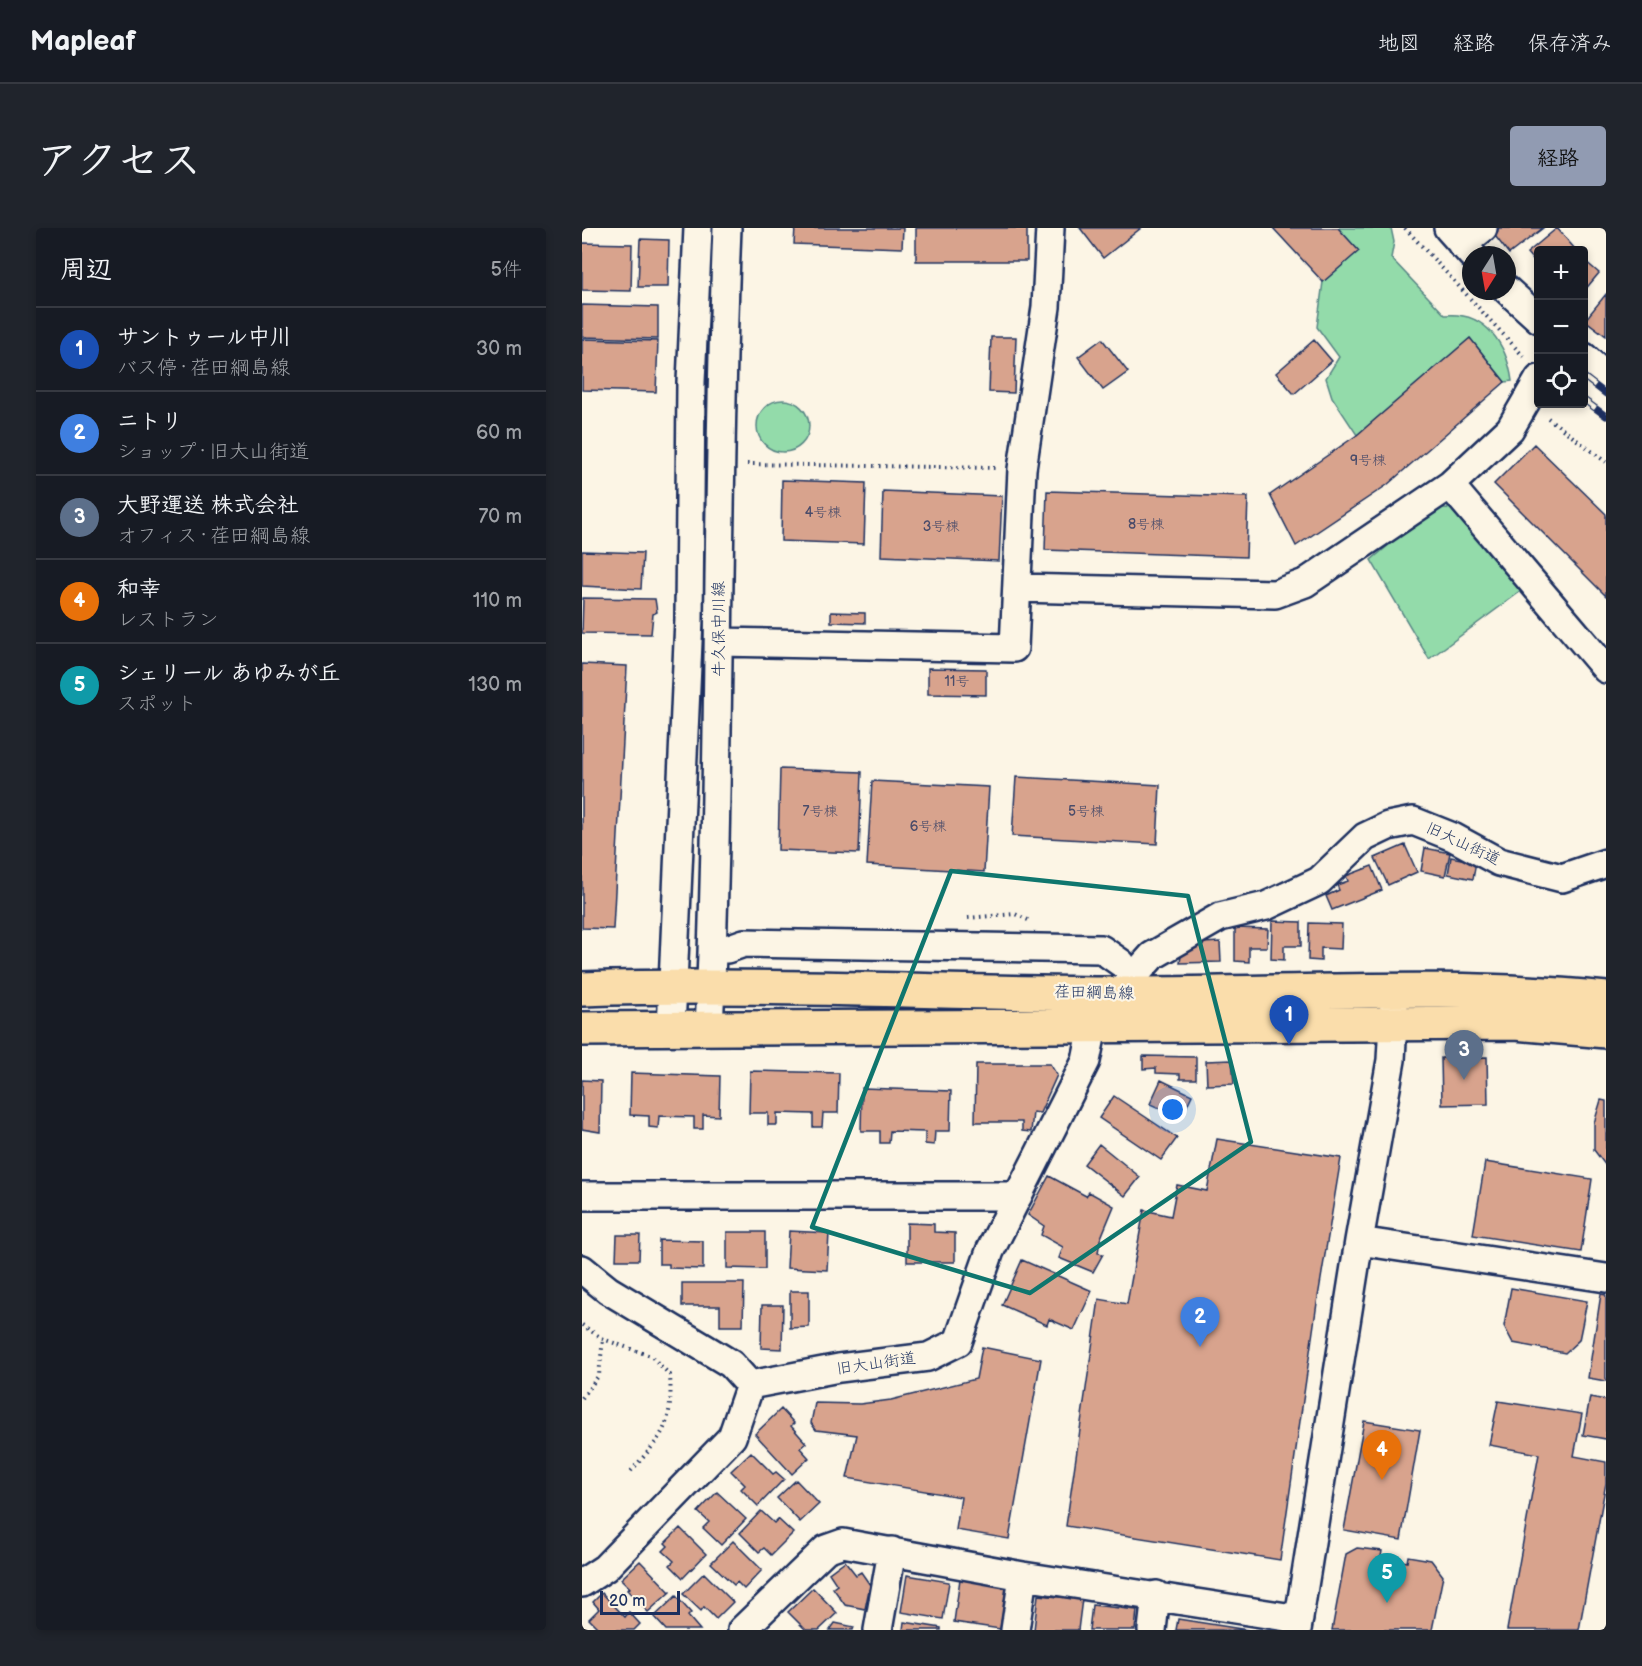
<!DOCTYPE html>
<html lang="ja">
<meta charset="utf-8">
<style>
:root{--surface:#171b24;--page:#20242c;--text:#f1f3f6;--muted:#9ea1a6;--line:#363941;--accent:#919bb2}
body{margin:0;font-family:"Balsamiq Sans","Klee One",sans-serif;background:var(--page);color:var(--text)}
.controls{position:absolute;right:18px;top:18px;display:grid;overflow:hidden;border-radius:6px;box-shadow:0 3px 9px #0003}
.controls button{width:54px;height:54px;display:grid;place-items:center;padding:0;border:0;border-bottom:2px solid var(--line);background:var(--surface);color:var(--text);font:30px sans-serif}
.compass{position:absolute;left:880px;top:18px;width:54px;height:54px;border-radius:50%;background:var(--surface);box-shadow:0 3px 9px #0003;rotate:191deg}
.scale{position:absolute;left:18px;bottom:15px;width:80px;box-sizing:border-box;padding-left:6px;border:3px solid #1b2f5e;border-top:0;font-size:16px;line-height:21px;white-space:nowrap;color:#1b2f5e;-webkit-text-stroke:4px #fcf5e5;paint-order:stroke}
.you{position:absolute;left:591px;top:882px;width:21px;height:21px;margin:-15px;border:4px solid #fff;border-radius:50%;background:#1a73e8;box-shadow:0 0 0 9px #1a73e833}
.badge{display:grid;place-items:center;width:39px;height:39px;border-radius:50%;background:var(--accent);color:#fff;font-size:20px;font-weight:700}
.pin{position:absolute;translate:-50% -50px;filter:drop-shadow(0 2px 3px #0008)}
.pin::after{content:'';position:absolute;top:32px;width:21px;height:18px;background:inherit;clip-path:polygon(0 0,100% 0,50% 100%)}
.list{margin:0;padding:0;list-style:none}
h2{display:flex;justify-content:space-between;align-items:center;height:78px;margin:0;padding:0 24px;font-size:26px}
h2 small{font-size:20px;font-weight:400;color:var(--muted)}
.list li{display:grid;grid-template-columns:39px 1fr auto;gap:18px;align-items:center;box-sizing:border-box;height:84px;padding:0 24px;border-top:2px solid var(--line)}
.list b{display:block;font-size:22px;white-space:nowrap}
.list p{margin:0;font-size:20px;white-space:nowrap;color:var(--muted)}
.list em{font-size:20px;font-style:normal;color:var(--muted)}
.icon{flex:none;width:33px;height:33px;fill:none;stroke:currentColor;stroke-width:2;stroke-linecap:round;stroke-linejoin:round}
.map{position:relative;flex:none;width:1024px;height:1402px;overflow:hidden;border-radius:6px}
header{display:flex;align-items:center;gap:36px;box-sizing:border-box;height:84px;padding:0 30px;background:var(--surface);border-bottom:2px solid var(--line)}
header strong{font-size:28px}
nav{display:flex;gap:33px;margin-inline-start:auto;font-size:21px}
.intro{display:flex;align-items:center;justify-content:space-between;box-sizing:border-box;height:144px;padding:0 36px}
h1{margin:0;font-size:42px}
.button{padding:15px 27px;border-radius:6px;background:var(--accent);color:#111;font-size:21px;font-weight:700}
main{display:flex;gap:36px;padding:0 36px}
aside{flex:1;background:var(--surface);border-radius:6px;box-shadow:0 3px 9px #0003}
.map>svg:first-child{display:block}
</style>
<header>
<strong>Mapleaf</strong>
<nav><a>地図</a><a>経路</a><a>保存済み</a></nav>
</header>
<div class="intro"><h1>アクセス</h1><a class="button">経路</a></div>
<main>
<aside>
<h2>周辺<small>5件</small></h2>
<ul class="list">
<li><span class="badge" style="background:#1a4fb4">1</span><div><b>サントゥール中川</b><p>バス停 · 荏田綱島線</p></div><em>30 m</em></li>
<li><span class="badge" style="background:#3f7fe0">2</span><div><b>ニトリ</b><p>ショップ · 旧大山街道</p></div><em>60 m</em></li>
<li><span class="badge" style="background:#5c6f8a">3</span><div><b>大野運送 株式会社</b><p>オフィス · 荏田綱島線</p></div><em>70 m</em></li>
<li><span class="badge" style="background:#e8710a">4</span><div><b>和幸</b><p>レストラン</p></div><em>110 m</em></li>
<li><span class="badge" style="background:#0f9aa8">5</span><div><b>シェリール あゆみが丘</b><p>スポット</p></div><em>130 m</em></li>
</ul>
</aside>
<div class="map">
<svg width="1024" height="1402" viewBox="0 0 1024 1402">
<rect width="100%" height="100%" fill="#fcf5e5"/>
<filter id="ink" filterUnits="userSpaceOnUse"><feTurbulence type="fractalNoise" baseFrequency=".0167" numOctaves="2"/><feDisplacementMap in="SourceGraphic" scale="12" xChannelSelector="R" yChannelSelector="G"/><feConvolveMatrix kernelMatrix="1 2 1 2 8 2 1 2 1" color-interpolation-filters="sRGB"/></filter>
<g filter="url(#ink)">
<path fill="#93dbaa" stroke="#578584" stroke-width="1.5" d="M756,0H809L812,14L809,30L863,87C904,83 925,117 930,153L923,154L888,110L775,207L750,169L744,150L757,129L735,99L741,54L776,23Z
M175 198a26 26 0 1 1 52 0a26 26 0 1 1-52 0Z
M852,279L872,281L939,363L847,431L789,332Z"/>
<path fill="#d8a38d" stroke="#1b2f5e" stroke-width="1.5" d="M213,0H321L320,20L212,16Z
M334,0H445V33H334Z
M498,0H559L521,30Z
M691,0H756L777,23L741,54Z
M907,0H961L927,26Z
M975,0L993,21L957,22V39L945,25Z
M58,11L87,12L86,59H56Z
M0,15L50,16L49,63L0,62Z
M1002,32L1017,45L1002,63Z
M1024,66V108L1003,92Z
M0,77L76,79V111L0,109Z
M409,109H434L432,165L407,164Z
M888,110L923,154L805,257L714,318L688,267L775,207Z
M0,111L76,113L74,164L0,162Z
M520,111L546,144L521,162L496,129Z
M732,112L750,133L712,166L694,145Z
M952,216L1024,286V368L912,256Z
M200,252L284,255L282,316L199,313Z
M301,263L420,268L417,333L299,328Z
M465,263L666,269L664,329L463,322Z
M0,323L61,325L59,361L0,358Z
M1,370L73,371L75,384L71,386L69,406L0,405Z
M249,384L283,385V395L249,394Z
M0,436L45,438L31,701L0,700Z
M346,440L404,441V467L346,466Z
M198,541L280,544L277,625L196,622Z
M434,549L578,557L575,616L430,608Z
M290,553L407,559L402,644L285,637Z
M823,617L835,644L806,657L793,630Z
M843,620L868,625L863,648L839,643Z
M869,629L894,634L891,651L866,646Z
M790,638L800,662L750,682L744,668L757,662L755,657L766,653L764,648Z
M690,693L719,694V718H702V732L689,731Z
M727,695L760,696L759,721L739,720V733L726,732Z
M653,700L686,701L685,719H667V734L653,733Z
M638,714L639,734L598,735L599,728L621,715Z
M561,828L614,829V851H598V846L574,845V840L561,841Z
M905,829L906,876L860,877L859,830Z
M650,832L652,856L625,857L624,833Z
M394,836H468L475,847L458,885L451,884L449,904L440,903V894H393Z
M168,843L257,845L256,885H241L240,899H231V886L195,885V897H186V885H167Z
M49,845L138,848L137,888L121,887V901H112V889L77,888L76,900L67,899V888L48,887Z
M0,852L19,853L18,904L0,901Z
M579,852L610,867L599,890L568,876Z
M280,860L369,863L368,903H353L352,917L343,916V904L308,903L307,915H298V903H279Z
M532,868L595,910L579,932L517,890Z
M1019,872L1024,873V938L1012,922V895Z
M635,911L759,930L735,1075L698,1332L484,1298L517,1071L545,1076L562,982L589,988L595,957L625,963Z
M517,916L558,949L543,968L502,936Z
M903,934L1010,951L999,1024L891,1007Z
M467,948L504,968L507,964L532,978L518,1012L516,1025L521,1026L511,1044L477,1030L481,1019L459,1007L462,998L446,987Z
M325,995L352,996V1004L373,1005V1034H325Z
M207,1003L247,1005L245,1042L205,1040Z
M145,1004H183V1041L145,1040Z
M35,1007H58L57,1032H34Z
M77,1012L121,1013V1041L87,1040V1036H77Z
M440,1032L510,1063L492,1102L467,1091L465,1097L420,1077Z
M100,1055H162L161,1098H138V1078H100Z
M929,1060L1005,1073L997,1112L983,1125L931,1115L922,1098Z
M208,1063H227V1099L208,1100Z
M1019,1066L1024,1067V1153L1006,1150Z
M180,1077H201L200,1121L179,1120Z
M400,1119L459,1131L427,1311L374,1302L379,1269L265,1250L275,1207L234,1202L229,1195L233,1175L278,1176L309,1172L394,1151Z
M1008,1169L1024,1172V1211L1001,1207Z
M916,1173L1000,1186L992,1228L1024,1234V1255L997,1402H925L957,1226L907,1217Z
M199,1181L212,1195L209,1198L224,1215L218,1220L227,1230L210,1246L173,1206Z
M782,1193L838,1202L819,1312L762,1302Z
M169,1224L191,1246L194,1244L202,1251L176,1278L159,1261L163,1257L149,1243Z
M214,1252L237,1276L218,1294L195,1270Z
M135,1264L164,1291L139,1317L121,1300L127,1294L116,1284Z
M179,1283L192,1295L196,1291L211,1305L189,1327L182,1320L177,1324L158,1305Z
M98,1300L124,1326L101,1350L88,1337L92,1333L81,1323L86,1318L83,1315Z
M151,1313L180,1342L162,1361L155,1354L152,1357L129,1335Z
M775,1320L800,1323L799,1329L825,1334L826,1328L849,1332L861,1348L850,1402H750L764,1326Z
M58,1333L88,1364L66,1384L45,1362L48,1360L39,1351Z
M263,1333L274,1347L279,1344L288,1357L283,1381L263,1377L251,1360L255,1357L247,1345Z
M122,1345L151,1374L134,1391L122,1379L119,1383L101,1366Z
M325,1347L367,1354L361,1391L319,1384Z
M378,1351L425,1359L418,1401L372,1394Z
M231,1360L255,1385L237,1402H224L206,1384Z
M20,1365L43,1389L47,1384L58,1396L52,1402H18L7,1391L17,1381L11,1374Z
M456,1367L500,1371L496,1402H452Z
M94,1368L109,1385L106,1388L118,1402H84L72,1389Z
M510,1377L555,1382L553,1402H507Z
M596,1391L666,1402H594Z
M322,1394L359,1400V1402H321Z
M253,1395L272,1399L271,1402H248Z"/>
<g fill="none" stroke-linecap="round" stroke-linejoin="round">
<defs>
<path id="minor" d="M866,0L890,27
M880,17L901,0
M925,62L957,91
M1002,129L1024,149
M868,257L1024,441
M435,360L693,366L723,355L868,257L928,201L957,151
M137,414L432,420L440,241L464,79L468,0
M145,721L162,715L519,721L539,735
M536,766L570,728L638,689L684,678L737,653L783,609L806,598L831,593L871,609L917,634L980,650L1024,635
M89,801L107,391L109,154L116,0
M127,802C139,534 134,267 145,0
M0,968H436
M777,1013L1024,1050
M0,1041L26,1062L149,1136L168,1157
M168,1157L257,1140L346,1129L376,1114L408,1023L504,833L511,799
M0,1355L23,1340L150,1209L168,1157
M160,1402L244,1321L261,1315L441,1348L717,1391
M296,1402L310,1323
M433,1402L441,1348
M570,1402L574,1367
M715,1402L777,1013L809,832L812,775"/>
<path id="major" d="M0,761C179,755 357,765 535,766C698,767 862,754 1024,771
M0,801L933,795L1024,803"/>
</defs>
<use href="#minor" stroke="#1b2f5e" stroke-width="32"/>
<use href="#major" stroke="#1b2f5e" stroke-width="38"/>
<path stroke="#1b2f5e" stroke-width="4" stroke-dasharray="1.5 4.5" stroke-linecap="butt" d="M823,0L943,130
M966,190L1024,234
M165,236L416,240
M386,690L433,686L446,692
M0,1097L21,1111L69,1128L88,1147C91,1199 81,1207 48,1244
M0,1170L17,1147L21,1111"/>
<use href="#minor" stroke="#fcf5e5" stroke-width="27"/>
<use href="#major" stroke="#faddab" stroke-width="33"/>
<defs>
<path id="rail" d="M1002,149L1024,166
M1002,172L1024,188"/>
</defs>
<use href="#rail" stroke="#1b2f5e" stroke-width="7"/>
<use href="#rail" stroke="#fcf5e5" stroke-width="4.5" stroke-dasharray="14" stroke-linecap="butt"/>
</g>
</g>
<path fill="none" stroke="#0f766e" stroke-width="4.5" stroke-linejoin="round" d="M369,643L606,668L669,914L448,1065L230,999Z"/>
<g text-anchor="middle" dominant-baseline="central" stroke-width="4.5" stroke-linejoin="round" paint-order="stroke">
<g font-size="14" fill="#4a4c6a">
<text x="786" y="232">9号棟</text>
<text x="241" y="284">4号棟</text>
<text x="564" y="296">8号棟</text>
<text x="359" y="298">3号棟</text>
<text x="375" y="453">11号</text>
<text x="238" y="583">7号棟</text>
<text x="504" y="583">5号棟</text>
<text x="346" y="598">6号棟</text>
</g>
<g font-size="16" fill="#1b2f5e" stroke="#fcf5e5">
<text transform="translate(137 401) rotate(-90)">牛久保中川線</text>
<text transform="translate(881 616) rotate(25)">旧大山街道</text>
<text transform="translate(512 765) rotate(1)">荏田綱島線</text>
<text transform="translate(294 1136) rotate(-8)">旧大山街道</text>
</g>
</g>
</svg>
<div class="controls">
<button>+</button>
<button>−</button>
<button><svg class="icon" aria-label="locate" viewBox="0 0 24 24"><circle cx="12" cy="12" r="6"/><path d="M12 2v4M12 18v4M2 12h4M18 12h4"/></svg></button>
</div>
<svg class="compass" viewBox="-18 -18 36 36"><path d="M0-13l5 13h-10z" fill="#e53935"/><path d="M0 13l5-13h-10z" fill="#9ea1a6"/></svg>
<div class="scale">20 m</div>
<div class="you"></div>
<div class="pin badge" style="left:707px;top:817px;background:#1a4fb4">1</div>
<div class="pin badge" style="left:618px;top:1119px;background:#3f7fe0">2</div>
<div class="pin badge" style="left:882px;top:852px;background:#5c6f8a">3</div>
<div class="pin badge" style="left:800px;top:1252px;background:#e8710a">4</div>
<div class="pin badge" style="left:805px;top:1375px;background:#0f9aa8">5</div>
</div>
</main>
